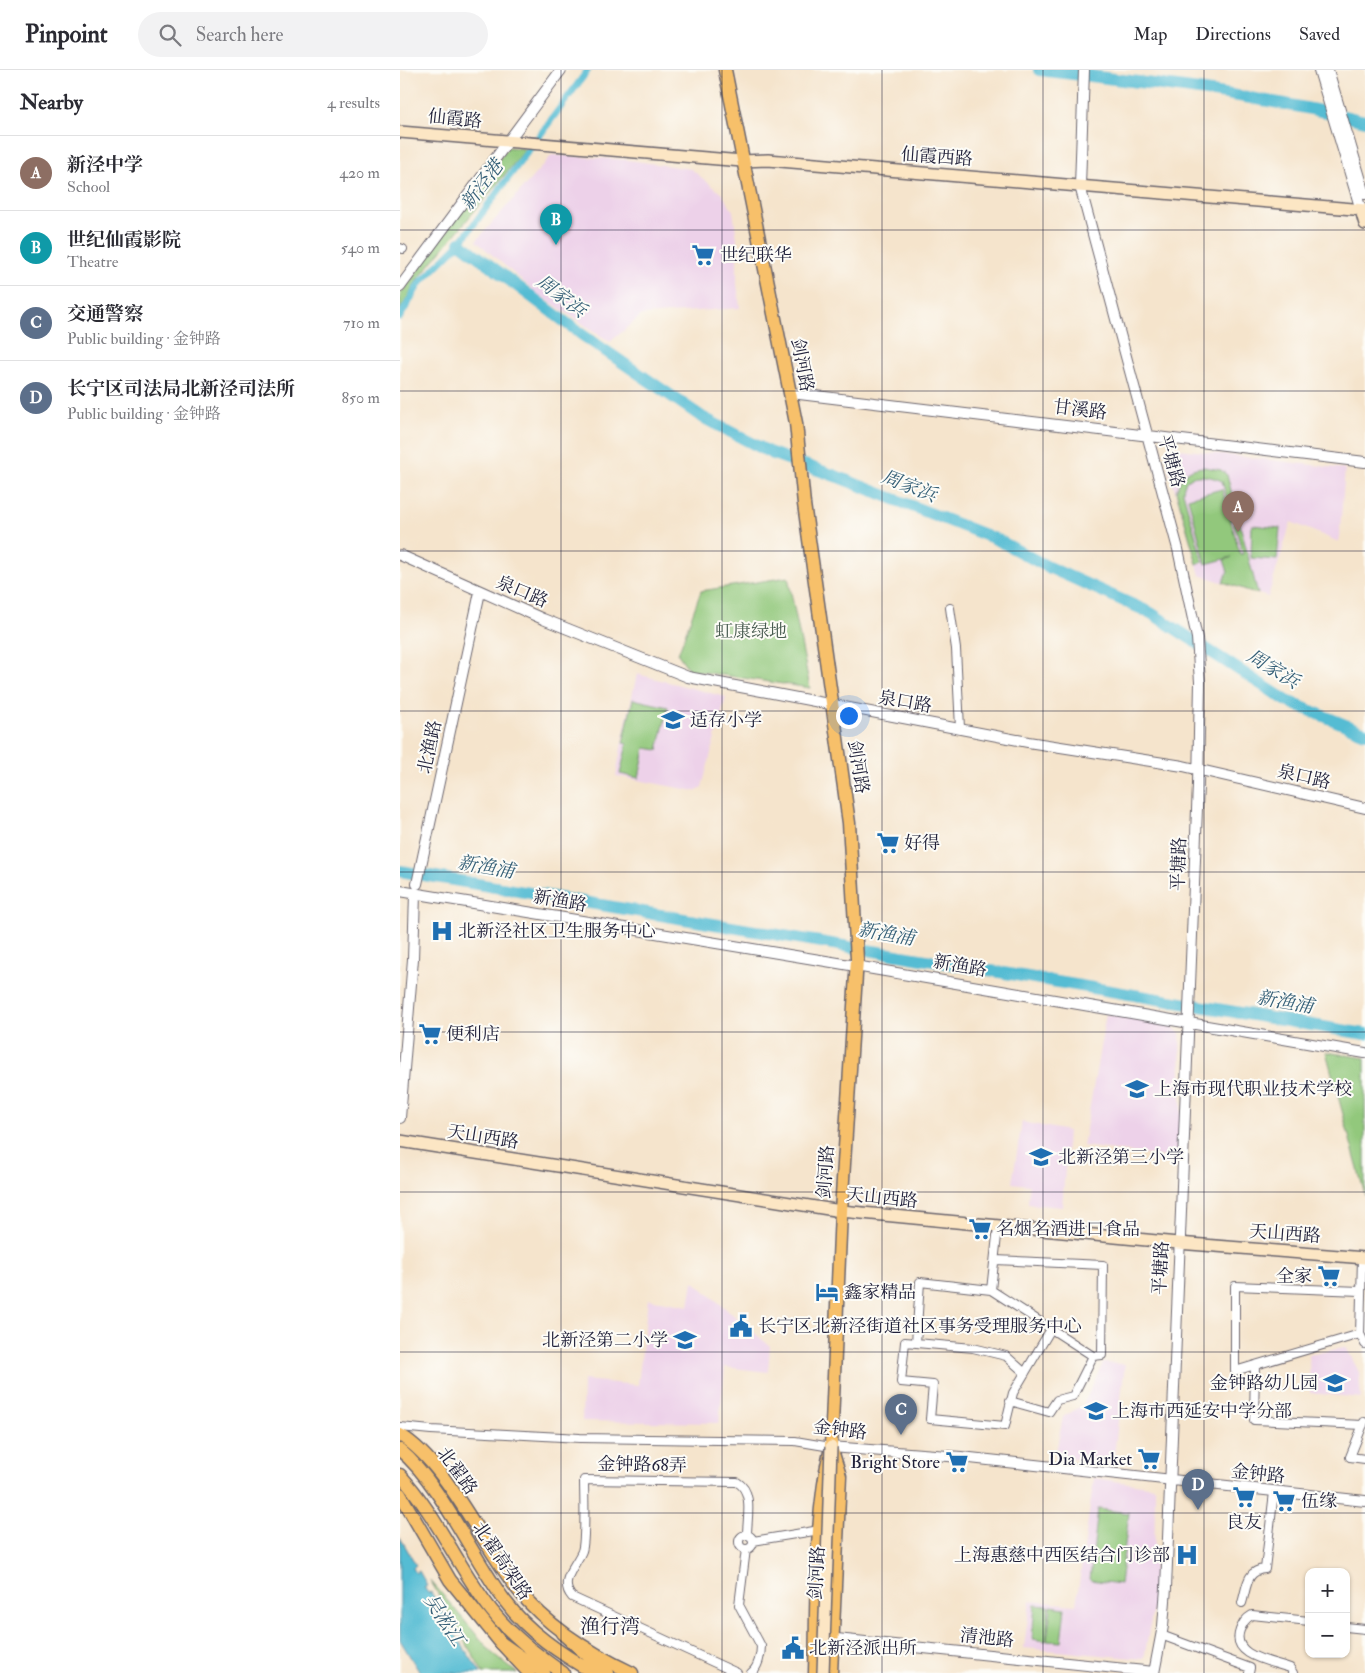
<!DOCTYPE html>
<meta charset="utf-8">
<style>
:root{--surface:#fff;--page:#f2f2f3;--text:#2b2b33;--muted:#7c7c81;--line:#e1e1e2;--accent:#1f6fb2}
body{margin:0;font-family:"IM FELL Double Pica","Noto Serif SC",serif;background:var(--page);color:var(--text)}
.controls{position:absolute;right:15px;bottom:15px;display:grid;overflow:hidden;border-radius:10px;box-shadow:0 1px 4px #0004}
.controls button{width:45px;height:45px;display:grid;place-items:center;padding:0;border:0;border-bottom:1px solid var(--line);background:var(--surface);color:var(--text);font:25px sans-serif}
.you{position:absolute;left:448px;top:645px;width:18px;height:18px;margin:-12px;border:4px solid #fff;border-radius:50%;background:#1a73e8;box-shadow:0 0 0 8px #1a73e833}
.badge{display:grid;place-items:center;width:32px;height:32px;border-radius:50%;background:var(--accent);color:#fff;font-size:16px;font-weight:700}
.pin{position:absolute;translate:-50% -41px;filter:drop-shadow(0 1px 2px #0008)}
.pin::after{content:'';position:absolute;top:26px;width:18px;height:15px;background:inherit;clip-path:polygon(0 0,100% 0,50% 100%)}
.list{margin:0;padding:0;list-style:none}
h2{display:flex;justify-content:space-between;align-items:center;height:65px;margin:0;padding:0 20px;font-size:21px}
h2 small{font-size:16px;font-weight:400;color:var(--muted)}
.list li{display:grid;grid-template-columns:32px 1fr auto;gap:15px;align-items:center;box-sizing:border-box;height:75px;padding:0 20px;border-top:1px solid var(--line)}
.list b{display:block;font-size:19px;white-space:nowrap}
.list p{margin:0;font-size:16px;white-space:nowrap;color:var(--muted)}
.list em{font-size:16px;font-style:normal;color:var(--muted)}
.icon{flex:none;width:28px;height:28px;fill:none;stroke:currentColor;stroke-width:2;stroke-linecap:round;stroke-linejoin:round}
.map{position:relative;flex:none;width:965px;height:1603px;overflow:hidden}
header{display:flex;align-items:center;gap:30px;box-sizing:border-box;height:70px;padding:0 25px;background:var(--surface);border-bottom:1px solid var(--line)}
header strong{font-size:24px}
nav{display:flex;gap:28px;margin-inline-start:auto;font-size:18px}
.search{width:350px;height:45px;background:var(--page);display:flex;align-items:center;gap:12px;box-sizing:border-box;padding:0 18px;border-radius:28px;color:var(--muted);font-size:19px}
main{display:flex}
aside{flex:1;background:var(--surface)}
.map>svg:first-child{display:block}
</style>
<header>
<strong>Pinpoint</strong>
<div class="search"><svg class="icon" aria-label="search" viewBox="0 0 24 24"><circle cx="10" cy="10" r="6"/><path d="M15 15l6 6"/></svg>Search here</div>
<nav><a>Map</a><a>Directions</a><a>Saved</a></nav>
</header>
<main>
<aside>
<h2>Nearby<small>4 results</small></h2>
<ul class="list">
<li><span class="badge" style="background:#8d6e63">A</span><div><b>新泾中学</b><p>School</p></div><em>420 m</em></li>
<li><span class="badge" style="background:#0f9aa8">B</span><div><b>世纪仙霞影院</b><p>Theatre</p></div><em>540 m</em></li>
<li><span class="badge" style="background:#5c6f8a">C</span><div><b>交通警察</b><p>Public building · 金钟路</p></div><em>710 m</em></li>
<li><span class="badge" style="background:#5c6f8a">D</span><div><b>长宁区司法局北新泾司法所</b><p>Public building · 金钟路</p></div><em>850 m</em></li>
</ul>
</aside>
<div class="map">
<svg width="965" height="1603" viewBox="0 0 965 1603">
<rect width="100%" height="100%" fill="#fdfcf7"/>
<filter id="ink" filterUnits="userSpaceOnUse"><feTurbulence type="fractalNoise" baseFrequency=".02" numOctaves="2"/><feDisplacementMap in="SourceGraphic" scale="10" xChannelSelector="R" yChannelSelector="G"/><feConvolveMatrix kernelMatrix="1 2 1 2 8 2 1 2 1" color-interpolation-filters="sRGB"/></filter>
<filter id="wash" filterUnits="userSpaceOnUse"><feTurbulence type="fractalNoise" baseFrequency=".0096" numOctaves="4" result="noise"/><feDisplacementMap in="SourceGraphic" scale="20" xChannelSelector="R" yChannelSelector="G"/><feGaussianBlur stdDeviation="1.12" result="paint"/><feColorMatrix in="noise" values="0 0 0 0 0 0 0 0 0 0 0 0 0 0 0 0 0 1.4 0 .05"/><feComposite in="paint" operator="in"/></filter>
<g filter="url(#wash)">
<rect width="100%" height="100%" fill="#f5e4cc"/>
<path fill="#edd1e9" d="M152,85L228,90L291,99L322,124L333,141L337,169V214L340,238L242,245L210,272L138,224L76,171Z
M779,379L945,399L939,472L891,452L868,527L800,505L768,397V387Z
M237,604L326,627L302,717L295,721L216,706L222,672Z
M706,944L769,955L780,963L782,1089L683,1076Z
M622,1052L668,1061L662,1137L628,1134L629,1115L612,1113Z
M293,1211L370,1276L368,1302L325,1297L319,1353L182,1351L183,1310L238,1315L248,1229L289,1236Z
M946,1277L959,1302L961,1328L910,1323L909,1285Z
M703,1293L725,1294L713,1393L655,1387L663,1347L683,1335Z
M694,1408L755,1417L754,1533L744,1589L624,1578L630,1531L676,1535Z"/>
<path fill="#92c87b" stroke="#5a755b" d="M108,77L126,79L18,209L0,241V225Z
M804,397L821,400L827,405L858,524L823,512L828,502L824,490L832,487L806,494L788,428L822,419L840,484H843L822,411C808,405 784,400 783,422L803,492L797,494L776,421C782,406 786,398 804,397Z
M852,455L880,458L877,490L851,488Z
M388,507L410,618L289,600L278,584L301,521Z
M233,629L268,637L258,680L245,678L239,708L220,704L227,674L223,673Z
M926,982L965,988V1126L962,1114Z
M698,1439L729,1443L720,1514L690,1510Z
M30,1510L92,1583L117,1603H83Z
M635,1535L649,1536L646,1571L632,1569Z
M651,1536L665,1538L661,1572L647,1571Z"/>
<path fill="#55bcd3" stroke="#3c6f87" d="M0,1467L16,1495L13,1498L16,1503L19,1501L27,1515L24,1517L28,1523L31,1522L61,1574H63L62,1575L81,1603H20L0,1570Z"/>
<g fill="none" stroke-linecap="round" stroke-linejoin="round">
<path stroke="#55bcd3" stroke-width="7" d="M0,247L19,214L60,173L188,0"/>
<path stroke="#55bcd3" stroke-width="12" d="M639,0C748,13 858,25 965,51
M60,173L181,264L302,347L371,383L438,407L598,470L648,497L751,543L887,631L965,663
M0,801L965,964"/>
</g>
</g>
<g filter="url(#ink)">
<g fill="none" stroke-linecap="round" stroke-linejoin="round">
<defs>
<path id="minor" d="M0,178L3,179
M550,538L556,579L560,658
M962,1188L960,1264L965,1274
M591,1220L598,1157
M960,1264L835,1301V1216L960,1221
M516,1273L520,1212L591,1220L693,1286L702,1285L703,1195L595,1190
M855,1295L854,1350L963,1355
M625,1303L606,1286L573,1278L505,1272L501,1312L533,1315L530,1349L605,1356L613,1323L651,1259
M610,1331L649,1342L657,1330L673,1326L693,1286
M964,1352L950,1387L965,1389
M0,1357L31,1360L180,1368L395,1371L431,1377
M339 1472a7 7 0 1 1 14 0a7 7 0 1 1-14 0Z
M353,1471L420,1460
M346,1479L339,1535L361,1576C361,1585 358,1598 351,1603
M842,1533C847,1517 846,1500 865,1499L874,1422
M946,1557L965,1559
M761,1565L850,1598L849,1603
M337,1603L172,1527C158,1511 176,1496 182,1481C186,1470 184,1424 184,1410L337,1412C354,1422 347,1447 347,1465
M893,1603L890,1598C871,1591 830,1586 840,1560C843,1553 845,1549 852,1545L909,1551"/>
<path id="tertiary" d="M684,0L680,116L778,479L797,568L800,612L798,714L766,1518L763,1556L754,1603
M919,0L961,140
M928,0L965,124
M0,217L161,0
M391,323L965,392
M0,485L143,549L288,607L628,672L783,696L965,738
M17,814L80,522
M0,821L438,893L965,983
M0,1048L13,889L15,824
M431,1377L561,1387L965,1431
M427,1568L754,1602"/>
<path id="secondary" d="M0,62L342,91L368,90L965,140
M961,140L965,154
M0,1071L441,1141L778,1173L965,1188"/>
<path id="primary" d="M325,0L396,353L404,434L449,753L457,889L441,1141L431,1377C414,1448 417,1530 415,1603
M0,1365C47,1393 83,1477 119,1521C149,1558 190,1583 232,1603
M0,1424L50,1510L101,1573L129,1603
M431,1603L440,1406L431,1377"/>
<path id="trunk" d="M0,1380C41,1414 72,1487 105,1531C128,1562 161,1584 194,1603
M0,1405C37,1445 58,1498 92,1541C112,1566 137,1585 163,1603
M162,1563L208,1603
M101,1573L144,1603"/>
</defs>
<use href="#minor" stroke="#6c666e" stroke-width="10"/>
<use href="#tertiary" stroke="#6c666e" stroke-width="12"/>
<use href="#secondary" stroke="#6c666e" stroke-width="14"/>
<use href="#primary" stroke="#6c666e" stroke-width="15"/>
<use href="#trunk" stroke="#6c666e" stroke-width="15"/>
<use href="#minor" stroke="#fff" stroke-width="8"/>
<use href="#tertiary" stroke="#fff" stroke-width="10"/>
<use href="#secondary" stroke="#fce6c4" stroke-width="11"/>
<use href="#primary" stroke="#f7c06b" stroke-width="12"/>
<use href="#trunk" stroke="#f7c06b" stroke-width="12"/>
<defs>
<path id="secondary-bridge" d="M423,1603L431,1377"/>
</defs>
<use href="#secondary-bridge" stroke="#6c666e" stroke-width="14" stroke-linecap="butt"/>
<use href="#secondary-bridge" stroke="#fce6c4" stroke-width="11"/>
</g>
</g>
<path fill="none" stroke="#22223b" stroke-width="1" stroke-opacity="0.55" d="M161,0V1603M322,0V1603M482,0V1603M643,0V1603M804,0V1603M0,160H965M0,321H965M0,481H965M0,641H965M0,802H965M0,962H965M0,1122H965M0,1282H965M0,1443H965"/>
<defs>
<symbol id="supermarket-bare" viewBox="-9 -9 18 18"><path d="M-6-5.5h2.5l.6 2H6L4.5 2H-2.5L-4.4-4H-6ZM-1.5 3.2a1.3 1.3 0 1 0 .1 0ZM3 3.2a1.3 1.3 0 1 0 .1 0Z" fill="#1f6fb2" stroke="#fdfcf7" stroke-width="2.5" paint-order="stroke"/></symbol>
<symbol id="school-bare" viewBox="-9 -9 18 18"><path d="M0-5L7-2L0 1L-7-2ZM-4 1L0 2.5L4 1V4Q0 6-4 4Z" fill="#1f6fb2" stroke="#fdfcf7" stroke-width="2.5" paint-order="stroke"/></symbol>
<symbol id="hospital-bare" viewBox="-9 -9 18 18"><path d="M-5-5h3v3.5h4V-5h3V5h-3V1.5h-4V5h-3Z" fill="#1f6fb2" stroke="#fdfcf7" stroke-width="2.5" paint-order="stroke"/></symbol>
<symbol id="hotel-bare" viewBox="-9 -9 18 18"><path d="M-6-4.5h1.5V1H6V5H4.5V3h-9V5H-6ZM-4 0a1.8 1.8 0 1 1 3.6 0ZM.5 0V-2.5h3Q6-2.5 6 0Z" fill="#1f6fb2" stroke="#fdfcf7" stroke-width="2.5" paint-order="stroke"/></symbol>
<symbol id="civic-bare" viewBox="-9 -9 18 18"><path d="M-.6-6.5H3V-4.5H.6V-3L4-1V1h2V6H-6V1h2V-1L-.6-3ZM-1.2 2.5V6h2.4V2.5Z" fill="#1f6fb2" stroke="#fdfcf7" stroke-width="2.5" paint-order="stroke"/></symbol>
</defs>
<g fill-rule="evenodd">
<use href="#supermarket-bare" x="287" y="169" width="32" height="32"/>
<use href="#school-bare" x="257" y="634" width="32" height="32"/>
<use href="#supermarket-bare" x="472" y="757" width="32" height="32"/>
<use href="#hospital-bare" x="26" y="845" width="32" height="32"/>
<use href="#supermarket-bare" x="14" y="948" width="32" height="32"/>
<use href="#school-bare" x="721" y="1003" width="32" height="32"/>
<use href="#school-bare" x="625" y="1071" width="32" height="32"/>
<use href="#supermarket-bare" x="564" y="1143" width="32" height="32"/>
<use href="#supermarket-bare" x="913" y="1190" width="32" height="32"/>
<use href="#hotel-bare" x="411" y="1206" width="32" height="32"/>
<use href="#civic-bare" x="325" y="1240" width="32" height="32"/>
<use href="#school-bare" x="269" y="1254" width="32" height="32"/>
<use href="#school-bare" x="919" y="1297" width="32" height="32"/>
<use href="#school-bare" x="680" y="1325" width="32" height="32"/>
<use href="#supermarket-bare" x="733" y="1373" width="32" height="32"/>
<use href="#supermarket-bare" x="541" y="1376" width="32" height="32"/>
<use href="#supermarket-bare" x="828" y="1411" width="32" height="32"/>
<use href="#supermarket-bare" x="868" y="1415" width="32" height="32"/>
<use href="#hospital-bare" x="771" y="1469" width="32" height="32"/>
<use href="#civic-bare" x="377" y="1562" width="32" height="32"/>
</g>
<g text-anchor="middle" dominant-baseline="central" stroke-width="4" stroke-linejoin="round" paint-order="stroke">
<g font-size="18" fill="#22223b" stroke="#fdfcf7">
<text transform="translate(55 49) rotate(6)">仙霞路</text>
<text transform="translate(537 87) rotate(4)">仙霞西路</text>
<text transform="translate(402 295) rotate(79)">剑河路</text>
<text transform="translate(680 340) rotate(7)">甘溪路</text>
<text transform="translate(771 391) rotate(74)">平塘路</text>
<text transform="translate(122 522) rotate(23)">泉口路</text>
<text transform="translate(505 632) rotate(10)">泉口路</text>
<text transform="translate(30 677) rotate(-78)">北渔路</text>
<text transform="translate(458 697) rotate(81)">剑河路</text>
<text transform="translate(904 707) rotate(13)">泉口路</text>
<text transform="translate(779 794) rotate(-88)">平塘路</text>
<text transform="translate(160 831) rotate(10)">新渔路</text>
<text transform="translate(560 896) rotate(10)">新渔路</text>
<text transform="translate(83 1067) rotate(9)">天山西路</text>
<text transform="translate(426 1102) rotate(-86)">剑河路</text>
<text transform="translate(482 1128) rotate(6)">天山西路</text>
<text transform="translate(885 1164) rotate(4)">天山西路</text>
<text transform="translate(761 1198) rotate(-87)">平塘路</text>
<text transform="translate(440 1360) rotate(7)">金钟路</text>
<text transform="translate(242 1395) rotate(1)">金钟路68弄</text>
<text transform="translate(57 1401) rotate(54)">北翟路</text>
<text transform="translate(858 1404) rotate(6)">金钟路</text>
<text transform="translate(102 1491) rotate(56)">北翟高架路</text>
<text transform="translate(417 1503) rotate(-87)">剑河路</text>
<text transform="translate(587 1568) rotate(6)">清池路</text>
</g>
<g font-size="18" fill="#22223b" stroke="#fdfcf7" text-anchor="start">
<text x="320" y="185">世纪联华</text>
<text x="290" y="650">适存小学</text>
<text x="504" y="773">好得</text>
<text x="58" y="861">北新泾社区卫生服务中心</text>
<text x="46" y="964">便利店</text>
<text x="754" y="1019">上海市现代职业技术学校</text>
<text x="658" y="1087">北新泾第三小学</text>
<text x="596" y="1159">名烟名酒进口食品</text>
<text x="912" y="1206" text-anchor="end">全家</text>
<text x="444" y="1222">鑫家精品</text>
<text x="358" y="1256">长宁区北新泾街道社区事务受理服务中心</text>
<text x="268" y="1270" text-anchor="end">北新泾第二小学</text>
<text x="918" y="1313" text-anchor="end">金钟路幼儿园</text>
<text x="712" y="1341">上海市西延安中学分部</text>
<text x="732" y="1389" text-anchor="end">Dia Market</text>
<text x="540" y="1392" text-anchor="end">Bright Store</text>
<text x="901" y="1431">伍缘</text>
<text x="844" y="1452" text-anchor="middle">良友</text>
<text x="770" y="1485" text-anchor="end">上海惠慈中西医结合门诊部</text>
<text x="409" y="1578">北新泾派出所</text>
</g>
<g font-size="18" fill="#495c51" stroke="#fdfcf7">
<text x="351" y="561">虹康绿地</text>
</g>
<g font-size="19" font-style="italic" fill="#366078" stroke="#fdfcf7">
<text transform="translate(82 115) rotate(-53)">新泾港</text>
<text transform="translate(161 226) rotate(37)">周家浜</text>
<text transform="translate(509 416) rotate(21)">周家浜</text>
<text transform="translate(873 599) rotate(31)">周家浜</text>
<text transform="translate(86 797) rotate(10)">新渔浦</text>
<text transform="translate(486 864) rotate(10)">新渔浦</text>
<text transform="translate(885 932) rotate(10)">新渔浦</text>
<text transform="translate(44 1550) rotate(57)">吴淞江</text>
</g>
<g font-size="20" fill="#22223b" stroke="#fdfcf7">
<text x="210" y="1556">渔行湾</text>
</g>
</g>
</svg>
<div class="controls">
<button>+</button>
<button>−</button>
</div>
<div class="you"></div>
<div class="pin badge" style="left:838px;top:462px;background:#8d6e63">A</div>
<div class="pin badge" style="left:156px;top:175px;background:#0f9aa8">B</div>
<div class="pin badge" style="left:501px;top:1365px;background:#5c6f8a">C</div>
<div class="pin badge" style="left:798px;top:1440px;background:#5c6f8a">D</div>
</div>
</main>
